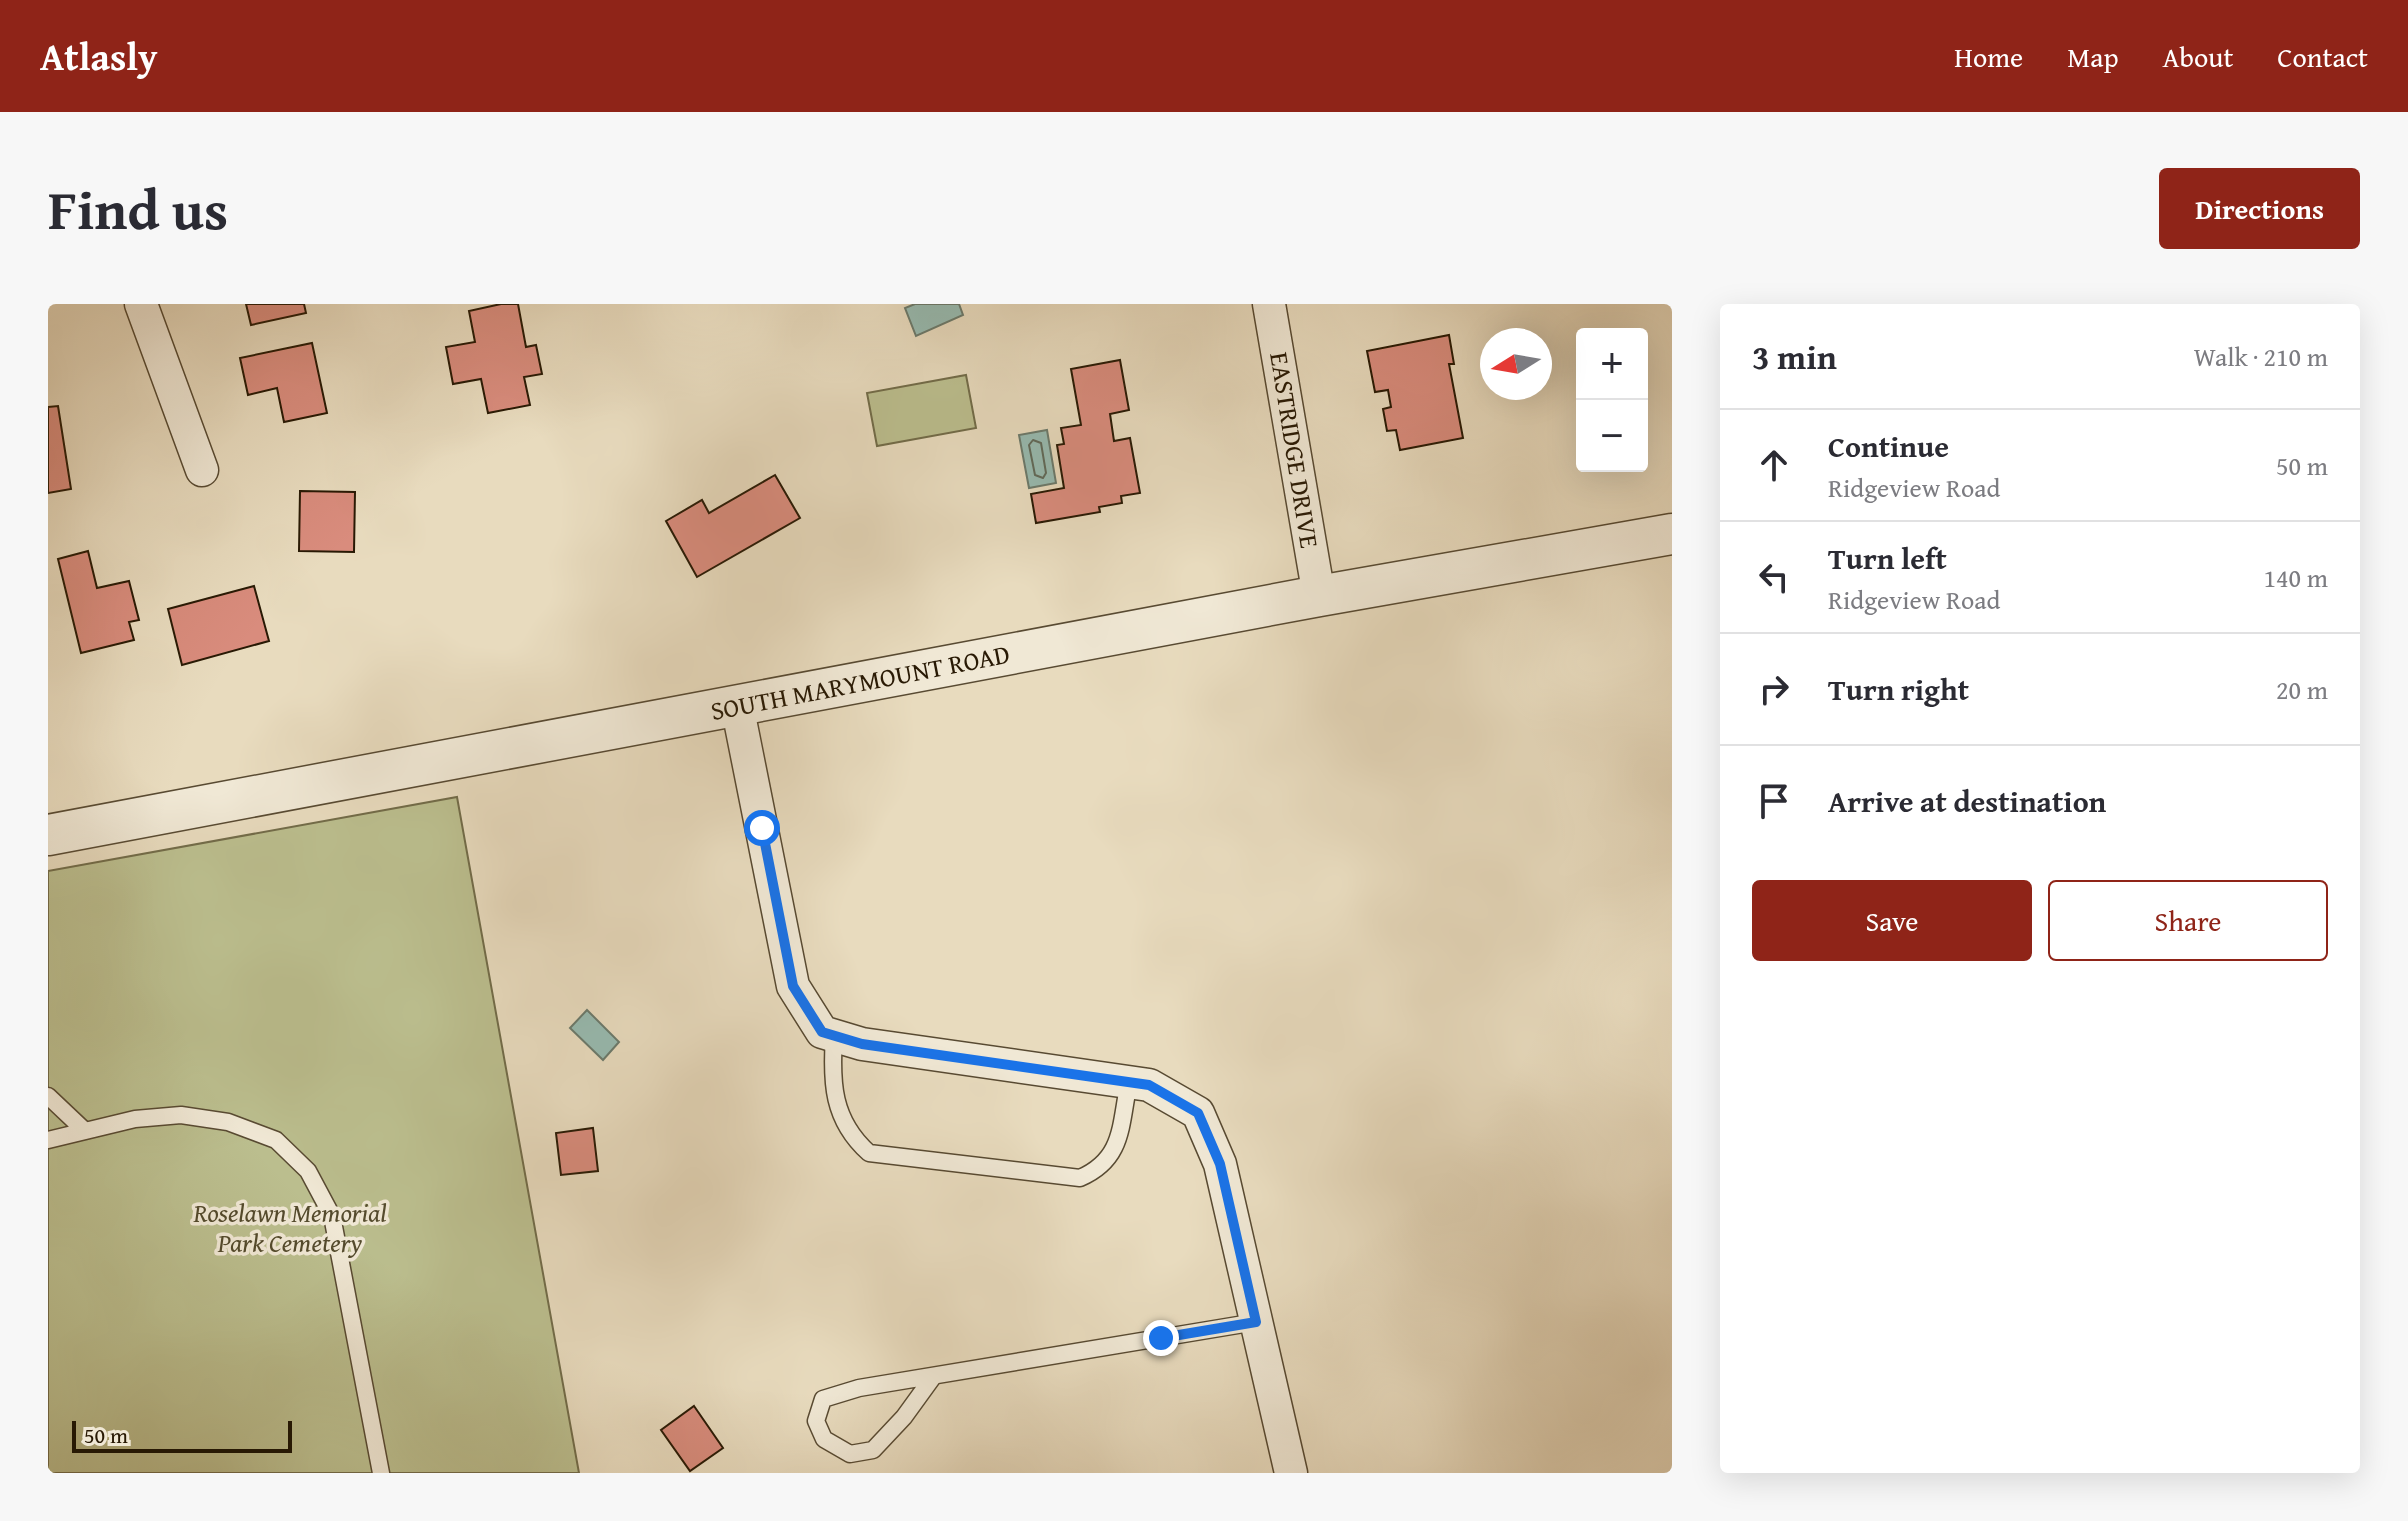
<!DOCTYPE html>
<meta charset="utf-8">
<style>
:root{--surface:#fff;--page:#f7f7f7;--text:#2b2b33;--muted:#7c7c81;--line:#e1e1e2;--accent:#8f2418}
body{margin:0;font-family:"Gentium Book Plus",serif;background:var(--page);color:var(--text)}
.controls{position:absolute;right:24px;top:24px;display:grid;overflow:hidden;border-radius:8px;box-shadow:0 8px 32px #0002}
.controls button{width:72px;height:72px;display:grid;place-items:center;padding:0;border:0;border-bottom:2px solid var(--line);background:var(--surface);color:var(--text);font:40px sans-serif}
.compass{position:absolute;left:1432px;top:24px;width:72px;height:72px;border-radius:50%;background:var(--surface);box-shadow:0 8px 32px #0002;rotate:259deg}
.scale{position:absolute;left:24px;bottom:20px;width:220px;box-sizing:border-box;padding-left:8px;border:4px solid #281904;border-top:0;font-size:22px;line-height:28px;white-space:nowrap;color:#281904;-webkit-text-stroke:6px #f0e8d5;paint-order:stroke}
.stop{position:absolute;width:24px;height:24px;margin:-18px;border:6px solid #1a73e8;border-radius:50%;background:#fff}
.stop.end{background:#1a73e8;border-color:#fff;box-shadow:0 2px 8px #0008}
.list{margin:0;padding:0;list-style:none}
h2{display:flex;justify-content:space-between;align-items:center;height:104px;margin:0;padding:0 32px;font-size:34px}
h2 small{font-size:26px;font-weight:400;color:var(--muted)}
.list li{display:grid;grid-template-columns:52px 1fr auto;gap:24px;align-items:center;box-sizing:border-box;height:112px;padding:0 32px;border-top:2px solid var(--line)}
.list b{display:block;font-size:30px;white-space:nowrap}
.list p{margin:0;font-size:26px;white-space:nowrap;color:var(--muted)}
.list em{font-size:26px;font-style:normal;color:var(--muted)}
.actions{display:flex;gap:16px;padding:24px 32px}
.actions a{flex:1;padding:18px 0;border:2px solid var(--accent);border-radius:8px;text-align:center;font-size:28px;color:var(--accent)}
.actions .main{background:var(--accent);color:#fff}
.icon{flex:none;width:44px;height:44px;fill:none;stroke:currentColor;stroke-width:2;stroke-linecap:round;stroke-linejoin:round}
.map{position:relative;flex:none;width:1624px;height:1169px;overflow:hidden;border-radius:8px}
header{display:flex;align-items:center;gap:48px;box-sizing:border-box;height:112px;padding:0 40px;background:var(--accent);color:#fff}
header strong{font-size:38px}
nav{display:flex;gap:44px;margin-inline-start:auto;font-size:28px}
.intro{display:flex;align-items:center;justify-content:space-between;box-sizing:border-box;height:192px;padding:0 48px}
h1{margin:0;font-size:56px}
.button{padding:20px 36px;border-radius:8px;background:var(--accent);color:#fff;font-size:28px;font-weight:700}
main{display:flex;gap:48px;padding:0 48px}
aside{flex:1;background:var(--surface);border-radius:8px;box-shadow:0 8px 32px #0002}
.map>svg:first-child{display:block}
</style>
<header>
<strong>Atlasly</strong>
<nav><a>Home</a><a>Map</a><a>About</a><a>Contact</a></nav>
</header>
<div class="intro"><h1>Find us</h1><a class="button">Directions</a></div>
<main>
<div class="map">
<svg width="1624" height="1169" viewBox="0 0 1624 1169">
<rect width="100%" height="100%" fill="#e8dbbe"/>
<filter id="stains"><feTurbulence type="fractalNoise" baseFrequency=".0025" numOctaves="4"/><feColorMatrix values="0 0 0 0 .2 0 0 0 0 .09 0 0 0 0 .02 0 0 0 .5 -.17"/></filter>
<radialGradient id="worn" r=".72"><stop offset=".6" stop-color="#630" stop-opacity="0"/><stop offset="1" stop-color="#630" stop-opacity=".3"/></radialGradient>
<path fill="#bbbe8e" stroke="#726c49" stroke-width="2" d="M918,71L928,124L829,142L819,89Z
M409,493L531,1169H0V567Z"/>
<path fill="#97bbb1" stroke="#6b7a6c" stroke-width="2" d="M867,0H911L915,11L868,32L857,4Z
M999,126L1008,179L981,184L971,131Z
M539,706L571,738L555,756L522,724Z"/>
<g fill="none" stroke-linecap="round" stroke-linejoin="round">
<path stroke="#606a5a" stroke-width="2" d="M985,136L993,139L998,169L995,174L987,171L981,141Z"/>
</g>
<path fill="#d98c7d" stroke="#281904" stroke-width="2" d="M198,0H256L258,9L203,21Z
M453,0H470L478,43L488,41L494,70L476,73L482,101L440,109L433,75L405,80L398,43L427,38L421,7Z
M1401,31L1406,60H1401L1415,134L1352,146L1348,126L1339,127L1335,105L1343,103L1340,86L1327,88L1319,47Z
M264,39L279,109L236,118L229,84L200,91L192,54Z
M1072,56L1081,106L1062,110L1066,137L1082,134L1092,189L1073,192L1074,199L1051,203L1052,208L988,219L983,190L1016,184L1009,141L1016,140L1013,124L1033,121L1023,65Z
M10,102L23,185L0,189V103Z
M727,171L752,214L649,273L618,217L654,196L661,209Z
M252,187L307,188L306,248L251,247Z
M40,247L49,284L81,277L91,316L81,318L86,336L33,349L10,255Z
M206,282L221,337L134,361L120,305Z
M545,824L550,867L513,871L508,829Z
M646,1102L675,1144L642,1167L613,1126Z"/>
<g fill="none" stroke-linecap="round" stroke-linejoin="round">
<defs>
<path id="service" d="M786,732C783,778 784,816 821,849L1032,874C1076,855 1072,821 1081,778
M0,792L37,827
M0,836L87,815L133,811L180,818L228,836L260,867L284,912L333,1169
M885,1073L856,1113L825,1146L802,1150L776,1135L768,1117L775,1095L811,1084L1208,1018"/>
<path id="minor" d="M93,0L154,166
M1221,0L1271,292
M689,401L745,682L774,728L814,740L1101,781L1150,809L1172,860L1243,1169"/>
<path id="tertiary" d="M0,531L1271,292L1624,230"/>
</defs>
<use href="#service" stroke="#584a32" stroke-width="19"/>
<use href="#minor" stroke="#584a32" stroke-width="35"/>
<use href="#tertiary" stroke="#584a32" stroke-width="43"/>
<use href="#service" stroke="#f0e8d5" stroke-width="16"/>
<use href="#minor" stroke="#f0e8d5" stroke-width="32"/>
<use href="#tertiary" stroke="#f0e8d5" stroke-width="40"/>
</g>
<g fill="none" stroke-linecap="round" stroke-linejoin="round">
<path stroke="#1a73e8" stroke-width="10" d="M714,524L745,682L774,728L814,740L1101,781L1150,809L1172,860L1208,1018L1113,1034"/>
</g>
<g text-anchor="middle" dominant-baseline="central" stroke-width="7" stroke-linejoin="round" paint-order="stroke">
<g font-size="26" fill="#281904" stroke="#f0e8d5">
<text transform="translate(1247 146) rotate(81)">EASTRIDGE DRIVE</text>
<text transform="translate(812 378) rotate(-11)">SOUTH MARYMOUNT ROAD</text>
</g>
<g font-size="26" font-style="italic" fill="#544b2d" stroke="#f0e8d5">
<text x="242" y="908">Roselawn Memorial<tspan x="242" dy="30">Park Cemetery</tspan></text>
</g>
</g>
<rect width="100%" height="100%" filter="url(#stains)"/>
<rect width="100%" height="100%" fill="url(#worn)"/>
</svg>
<div class="controls">
<button>+</button>
<button>−</button>
</div>
<svg class="compass" viewBox="-18 -18 36 36"><path d="M0-13l5 13h-10z" fill="#e53935"/><path d="M0 13l5-13h-10z" fill="#7c7c81"/></svg>
<div class="scale">50 m</div>
<div class="stop" style="left:714px;top:524px"></div>
<div class="stop end" style="left:1113px;top:1034px"></div>
</div>
<aside>
<h2>3 min<small>Walk · 210 m</small></h2>
<ul class="list">
<li><svg class="icon" aria-label="ahead" viewBox="0 0 24 24"><path d="M12 20V5M6 11l6-6 6 6"/></svg><div><b>Continue</b><p>Ridgeview Road</p></div><em>50 m</em></li>
<li><svg class="icon" aria-label="left" viewBox="0 0 24 24"><path d="M17 20v-9H6M10 6l-5 5 5 5"/></svg><div><b>Turn left</b><p>Ridgeview Road</p></div><em>140 m</em></li>
<li><svg class="icon" aria-label="right" viewBox="0 0 24 24"><path d="M7 20v-9h11M14 6l5 5-5 5"/></svg><div><b>Turn right</b></div><em>20 m</em></li>
<li><svg class="icon" aria-label="arrive" viewBox="0 0 24 24"><path d="M6 21V4h12l-3 4 3 4H6"/></svg><div><b>Arrive at destination</b></div></li>
</ul>
<div class="actions"><a class="main">Save</a><a>Share</a></div>
</aside>
</main>
